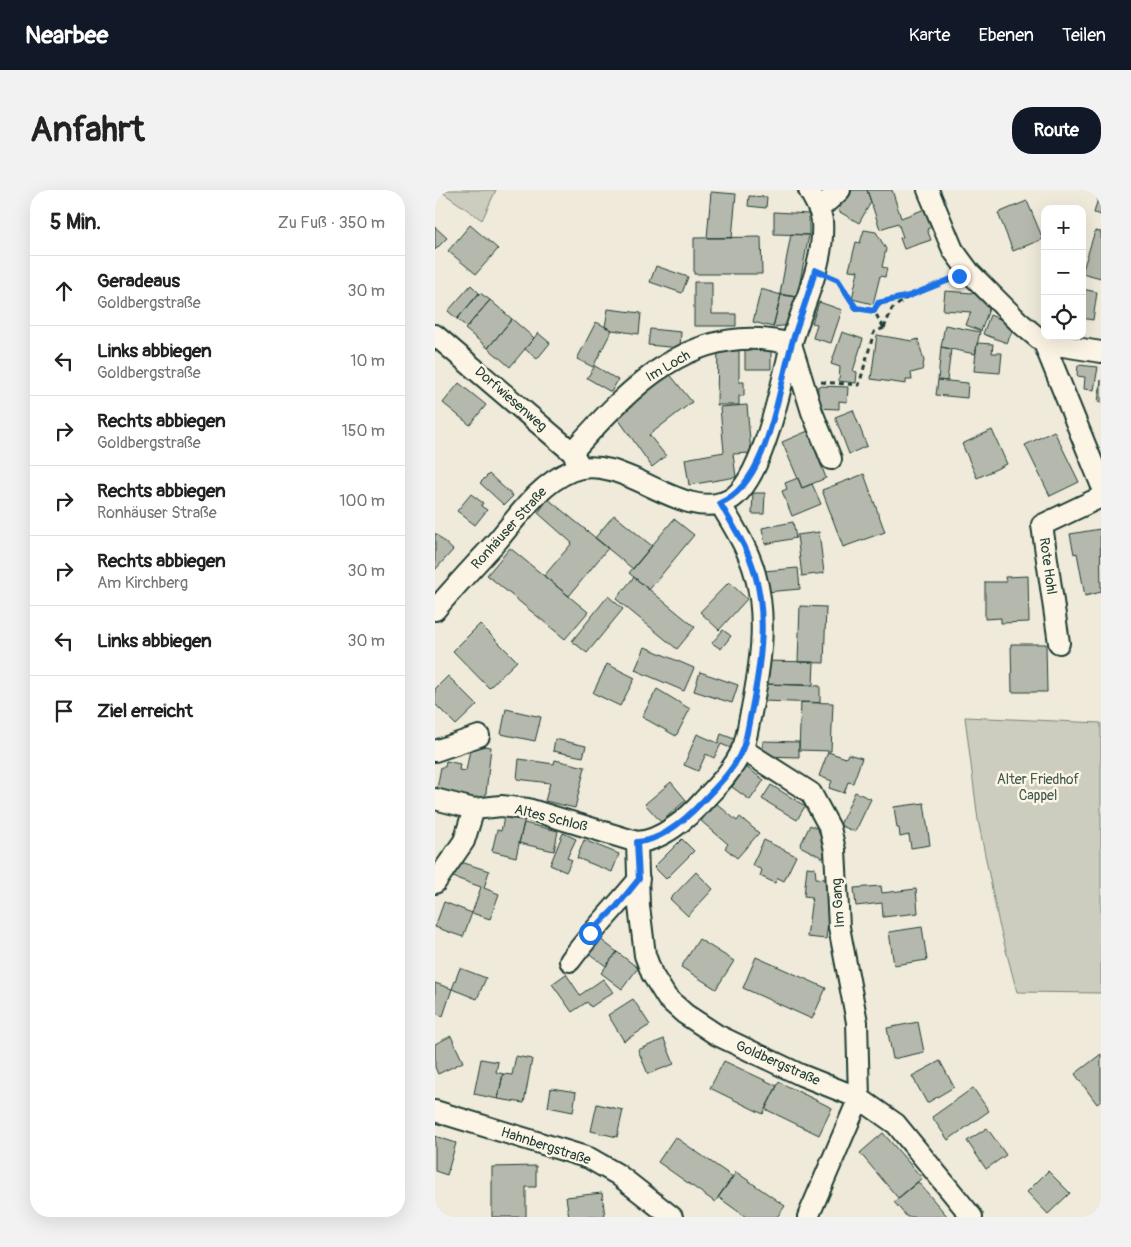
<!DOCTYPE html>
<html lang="de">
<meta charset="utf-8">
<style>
:root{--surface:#fff;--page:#f2f2f2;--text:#222;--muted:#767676;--line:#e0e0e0;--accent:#111827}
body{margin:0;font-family:Pangolin,sans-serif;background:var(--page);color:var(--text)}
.controls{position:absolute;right:15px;top:15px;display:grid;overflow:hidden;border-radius:10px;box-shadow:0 5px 20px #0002}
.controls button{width:45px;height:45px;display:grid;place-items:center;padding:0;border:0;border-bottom:1px solid var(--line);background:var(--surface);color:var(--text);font:25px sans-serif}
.stop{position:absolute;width:15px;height:15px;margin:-11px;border:4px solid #1a73e8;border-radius:50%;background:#fff}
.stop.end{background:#1a73e8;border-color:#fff;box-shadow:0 1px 5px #0008}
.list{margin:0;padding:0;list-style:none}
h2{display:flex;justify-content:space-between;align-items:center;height:65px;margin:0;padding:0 20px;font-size:21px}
h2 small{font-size:16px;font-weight:400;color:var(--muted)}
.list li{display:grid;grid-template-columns:32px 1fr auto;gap:15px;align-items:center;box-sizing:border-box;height:70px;padding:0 20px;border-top:1px solid var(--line)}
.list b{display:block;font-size:19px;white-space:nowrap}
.list p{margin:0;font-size:16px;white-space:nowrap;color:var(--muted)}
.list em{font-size:16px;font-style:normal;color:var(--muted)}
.icon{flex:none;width:28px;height:28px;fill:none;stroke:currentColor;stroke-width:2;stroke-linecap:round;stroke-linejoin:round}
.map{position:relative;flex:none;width:666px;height:1027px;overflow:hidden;border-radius:20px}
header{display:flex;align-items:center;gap:30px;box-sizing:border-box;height:70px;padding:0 25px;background:var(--accent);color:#fff}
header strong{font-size:24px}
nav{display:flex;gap:28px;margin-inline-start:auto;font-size:18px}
.intro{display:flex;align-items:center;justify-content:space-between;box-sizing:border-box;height:120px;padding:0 30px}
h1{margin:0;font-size:35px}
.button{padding:12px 22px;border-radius:20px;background:var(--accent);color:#fff;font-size:18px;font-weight:700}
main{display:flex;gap:30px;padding:0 30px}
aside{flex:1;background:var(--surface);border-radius:20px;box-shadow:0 5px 20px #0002}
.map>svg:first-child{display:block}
</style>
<header>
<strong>Nearbee</strong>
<nav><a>Karte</a><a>Ebenen</a><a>Teilen</a></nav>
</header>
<div class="intro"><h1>Anfahrt</h1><a class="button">Route</a></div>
<main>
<aside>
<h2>5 Min.<small>Zu Fuß · 350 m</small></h2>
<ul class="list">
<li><svg class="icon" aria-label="ahead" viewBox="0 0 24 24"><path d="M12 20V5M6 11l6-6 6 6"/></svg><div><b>Geradeaus</b><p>Goldbergstraße</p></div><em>30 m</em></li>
<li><svg class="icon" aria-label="left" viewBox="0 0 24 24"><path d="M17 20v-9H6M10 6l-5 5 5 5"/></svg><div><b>Links abbiegen</b><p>Goldbergstraße</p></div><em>10 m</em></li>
<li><svg class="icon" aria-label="right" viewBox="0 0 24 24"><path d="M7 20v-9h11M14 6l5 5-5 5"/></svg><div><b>Rechts abbiegen</b><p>Goldbergstraße</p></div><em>150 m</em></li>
<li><svg class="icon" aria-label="right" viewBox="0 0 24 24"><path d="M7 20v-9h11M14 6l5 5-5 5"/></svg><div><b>Rechts abbiegen</b><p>Ronhäuser Straße</p></div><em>100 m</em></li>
<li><svg class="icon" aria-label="right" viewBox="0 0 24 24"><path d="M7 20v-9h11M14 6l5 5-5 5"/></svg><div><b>Rechts abbiegen</b><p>Am Kirchberg</p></div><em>30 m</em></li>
<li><svg class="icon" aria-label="left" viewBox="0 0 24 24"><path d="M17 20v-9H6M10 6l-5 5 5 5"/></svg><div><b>Links abbiegen</b></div><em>30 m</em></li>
<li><svg class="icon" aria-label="arrive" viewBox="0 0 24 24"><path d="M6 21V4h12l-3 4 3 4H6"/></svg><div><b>Ziel erreicht</b></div></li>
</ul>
</aside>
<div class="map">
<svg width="666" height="1027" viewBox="0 0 666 1027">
<rect width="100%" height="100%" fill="#efeada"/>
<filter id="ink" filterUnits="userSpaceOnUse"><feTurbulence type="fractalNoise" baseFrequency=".02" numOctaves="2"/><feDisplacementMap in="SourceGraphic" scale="10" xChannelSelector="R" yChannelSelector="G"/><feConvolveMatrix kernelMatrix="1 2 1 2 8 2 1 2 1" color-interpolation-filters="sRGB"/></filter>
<g filter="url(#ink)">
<path fill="#cccdbf" stroke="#76857a" d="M4,0H61L47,30Z
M530,527L666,533V803L582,802L564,734L543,630Z"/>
<path fill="#b5b9ad" stroke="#1f3d34" d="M415,0H432L436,12L424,33L403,21Z
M432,0H457L466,28L490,19L497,37L492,39L496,50L469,59L465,48L468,47L463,33L445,39Z
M665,1H666V25L659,23Z
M276,2L301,4L297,48H272Z
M314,6L332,7L331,18L313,16Z
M592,11L608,49L578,61L563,23Z
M339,22L374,24V45L339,44Z
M35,35L63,59L41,84L13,61Z
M0,37L12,48L0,60Z
M429,40L441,42L451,59L447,77L452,78L450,87L445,86L438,114L417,109L423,81L414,80L421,52L425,53Z
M660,41L666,42V88L647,83Z
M356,44L374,45L362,107L345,104Z
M326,47L327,84H259V48Z
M221,76L253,87L247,103L215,92Z
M259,92H277V124H301V136H259Z
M36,95L44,103L22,129L13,121Z
M326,99L346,105L338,137L318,132Z
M647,99L662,102L658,130L647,128Z
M510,101L538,103L557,111L546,141L531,135L536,122L508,120Z
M45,103L55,110L32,137L22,129Z
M346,105L362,107L356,135L338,137Z
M55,110L77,129L53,158L30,139Z
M384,112L407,120L396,153L378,148L382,134L377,133Z
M173,119L206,123L204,144L177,140L170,137Z
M555,125L580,135L572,153L548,144Z
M77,129L99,148L75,177L53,158Z
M161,132L177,140L158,177L142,169Z
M510,135L545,142L540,164L506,157Z
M215,139L246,142L245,158L213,155Z
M407,142L428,149L418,181L422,182L421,193L404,191L405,177L396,174Z
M103,143L115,153L102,169L90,159Z
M442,145L477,151L483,149L489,171L487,180L476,183L477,190H471V194L436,189Z
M542,153L558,154L557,163H567L565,183L539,181Z
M310,154H336V179H310Z
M283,156H304V192H309V206H304V215H282Z
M506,157L516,159L512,191L503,190Z
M643,175L663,177L659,200L649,199L650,187L642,186Z
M160,176L183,190L176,202L152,188Z
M233,182L257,212L214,245L231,266L217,277L179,223Z
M503,190L533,193L532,208L501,205Z
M666,190V212H663Z
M24,193L51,215L35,235L8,213Z
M383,196L413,197L412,212L404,211V219L382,218Z
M312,215L316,263L298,264L301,287L254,295L250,269L289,262L285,217Z
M418,220L432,256L414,264L400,227Z
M557,240L572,274L542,288L527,254Z
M373,241L391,288L367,298L347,252Z
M619,241L644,292L615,306L590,255Z
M54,284L78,306L69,315L45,293Z
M429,284L450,342L408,357L387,300Z
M363,288L367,298L377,294L386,314L357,326L347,301L352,299L350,293Z
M318,303H330L329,324H317Z
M36,304L48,313L46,316L52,320L40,335L22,321Z
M113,309L173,358L134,406L109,386L137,353L103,323Z
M179,325L217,356L198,379L160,348Z
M239,329L259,345L214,400L194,383Z
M358,332L361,348L330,354L327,338Z
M665,339L666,402L650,406L642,363L639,364L635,344Z
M384,342L389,383L367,386L362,345Z
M0,343L18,360L0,380Z
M75,358L153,422L130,449L52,385Z
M363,378L365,399L331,402L329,381Z
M593,386L594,432L566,433V428L550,429V392H571L570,387Z
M199,387L260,437L242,459L181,409Z
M294,392L312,409L284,440L265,422Z
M173,406L188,419L152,463L137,451Z
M365,416L391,417L389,473L363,472Z
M45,434L82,471L54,498L18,461Z
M288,440L296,446L286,459L277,453Z
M576,454H611L612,502H577Z
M210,457L259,478L249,501L200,480Z
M329,471L379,472L378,495L329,494Z
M172,474L200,488L185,516L158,503Z
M265,482L303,495L297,513L259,501Z
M13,486L42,515L21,535L0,514V499Z
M329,494L385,496V513L328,511Z
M222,499L255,519L241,546L207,527Z
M366,512L398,513L396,561L364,560Z
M71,519L106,527L100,551L66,544Z
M262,544L283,553L286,544L302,550L298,559L286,554L279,568L271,564L263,581L249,575Z
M120,549L151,556L148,567L118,561Z
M328,551L364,552V567L327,566Z
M36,554L56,557L50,612L1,604L6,577H10L11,571L25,574L24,580L31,581Z
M393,562L411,568L413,564L427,568L418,593L413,592L409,603L394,598L397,591L384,586Z
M84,569L119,574L120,570L150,577L140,618L110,611L115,593L82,589Z
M311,577L329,590L315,610L297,597Z
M236,592L251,610L226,632L210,614Z
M336,595L370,616L362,630L327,609Z
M420,602L436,609L420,642L405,635Z
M281,613L302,631L305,627L324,643L302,668L290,658L293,654L266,631Z
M489,613L495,655L476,658L474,645L465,647L464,638H462L459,617Z
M71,619L91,623L81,667L57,661L62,640L66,641Z
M89,633L123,641L119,661L84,653Z
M375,635L389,642L395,654L388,668L365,656Z
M128,643L141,649L132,668L137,670L131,682L115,675Z
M247,649L259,661L231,689L219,677Z
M149,650L184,664L177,682L142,668Z
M329,650L361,666L349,691L343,688L340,693L325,686L327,680L317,675Z
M23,671L54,681L49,698L64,704L55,729L37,723L46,697L18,687Z
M372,677L380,678L381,688L398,690L391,749L372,747L377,707L369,706Z
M261,682L278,699L253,726L235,709Z
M446,696L447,703L481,699L483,723L448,727L447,713L421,716L419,698Z
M9,712L37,723L28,747L0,737Z
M487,737L492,770L459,775L454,742Z
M160,745L182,762L171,776L149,760Z
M264,749L299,771L281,799L246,777Z
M182,762L203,778L187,799L166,783Z
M321,767L391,798L377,829L308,798Z
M25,778L51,788L42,809L17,799Z
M131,784L145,805L168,789L178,802L156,817L152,812L137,822L117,794Z
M0,793L17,799L8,826L0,823Z
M198,809L215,835L189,851L173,825Z
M483,832L489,862L458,869L452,838Z
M16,846L28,872L3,884L0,877V854Z
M229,849L239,874L213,884L203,860Z
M666,864V911L662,914L640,884Z
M81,866L97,869L89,913L63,909L68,884L77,885Z
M46,869L63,872L61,882L68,884L63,909L39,904Z
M289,871L342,896L328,924L275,898Z
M505,871L519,897L492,913L477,886Z
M344,892L397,918L384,945L330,919Z
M116,898L141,902L138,922L113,917Z
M538,898L554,921L513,950L497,927Z
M162,914L188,920L182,947L156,941Z
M552,938L571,965L551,979L532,951Z
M448,943L487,988L463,1008L425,963Z
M0,946L21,953L12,985L0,981Z
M240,947L298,987L280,1012L223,972Z
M101,976V997H91V1027H57V977Z
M613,981L635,1003L613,1024L592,1002Z
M301,982L350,1016L342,1027H311L283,1007Z
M483,992L513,1027H472L459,1012Z
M167,1003L170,1027H134L131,1007Z"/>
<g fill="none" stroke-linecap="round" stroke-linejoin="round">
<defs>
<path id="minor" d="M493,0L518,60L535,83L584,132L609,153L666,294
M384,19L405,0
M0,145L137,262L144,274
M609,153L666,162
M137,262C196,196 259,129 356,154L377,222L396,269
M0,420C20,396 42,373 63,350C84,325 105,294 136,281C187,260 246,334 294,310C328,292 347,191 356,155C367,115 390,74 387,31C386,20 379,10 374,0
M624,453L607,335L666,307
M307,559L376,603L395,638L400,660L404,737L422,832L424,908L373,1027
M0,561L44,546
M0,609L39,619L66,616L93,619L202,652C226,651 253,628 268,611C283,595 298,580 307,560C312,549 313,535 316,523C325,478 333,429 320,384C313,358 298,336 285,313
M202,652L204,716L210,765L217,784L232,808L250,824L282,845L366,885L424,908L461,934L537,1027
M0,693L29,651L39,619
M135,771C156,742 181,717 204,689
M0,921L154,968L182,984L237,1027"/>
</defs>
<use href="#minor" stroke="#1f3d34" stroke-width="24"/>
<path stroke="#1f3d34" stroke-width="3" stroke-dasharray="5 4" stroke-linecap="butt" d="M397,87L403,90L421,118L439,121L449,138
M439,121L443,113L471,107
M449,138L457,119L474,106L518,89
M386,192L424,195L439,142L449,138"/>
<use href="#minor" stroke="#fcf5e5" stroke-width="20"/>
</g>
</g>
<g fill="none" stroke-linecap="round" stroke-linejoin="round" filter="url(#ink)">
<path stroke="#1a73e8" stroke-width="6" d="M155,743L182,716L204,689L202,652C227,651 252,628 268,611C283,595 299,580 307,560C312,549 313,535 316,523C325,478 333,429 320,384C313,358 298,336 285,313C334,293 343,199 357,153C364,129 374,105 380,80L403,90L421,118L439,121L443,113L474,106L524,86"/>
</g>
<g text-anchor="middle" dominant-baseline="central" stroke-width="5" stroke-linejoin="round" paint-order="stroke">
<g font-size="14" fill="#1f3d34" stroke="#fcf5e5">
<text transform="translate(233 176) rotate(-30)">Im Loch</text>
<text transform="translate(76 209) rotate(41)">Dorfwiesenweg</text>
<text transform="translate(74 338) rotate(-48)">Ronhäuser Straße</text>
<text transform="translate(613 376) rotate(82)">Rote Hohl</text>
<text transform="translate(116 628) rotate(14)">Altes Schloß</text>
<text transform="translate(403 713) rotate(-94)">Im Gang</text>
<text transform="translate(343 873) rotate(24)">Goldbergstraße</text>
<text transform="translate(111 956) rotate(18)">Hahnbergstraße</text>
</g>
<g font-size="14" fill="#425a50" stroke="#fcf5e5">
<text x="603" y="589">Alter Friedhof<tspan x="603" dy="16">Cappel</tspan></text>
</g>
</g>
</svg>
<div class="controls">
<button>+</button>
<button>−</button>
<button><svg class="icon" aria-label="locate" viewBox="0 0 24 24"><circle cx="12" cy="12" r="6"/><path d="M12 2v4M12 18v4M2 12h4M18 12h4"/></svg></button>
</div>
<div class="stop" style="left:155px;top:743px"></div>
<div class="stop end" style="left:524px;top:86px"></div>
</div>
</main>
